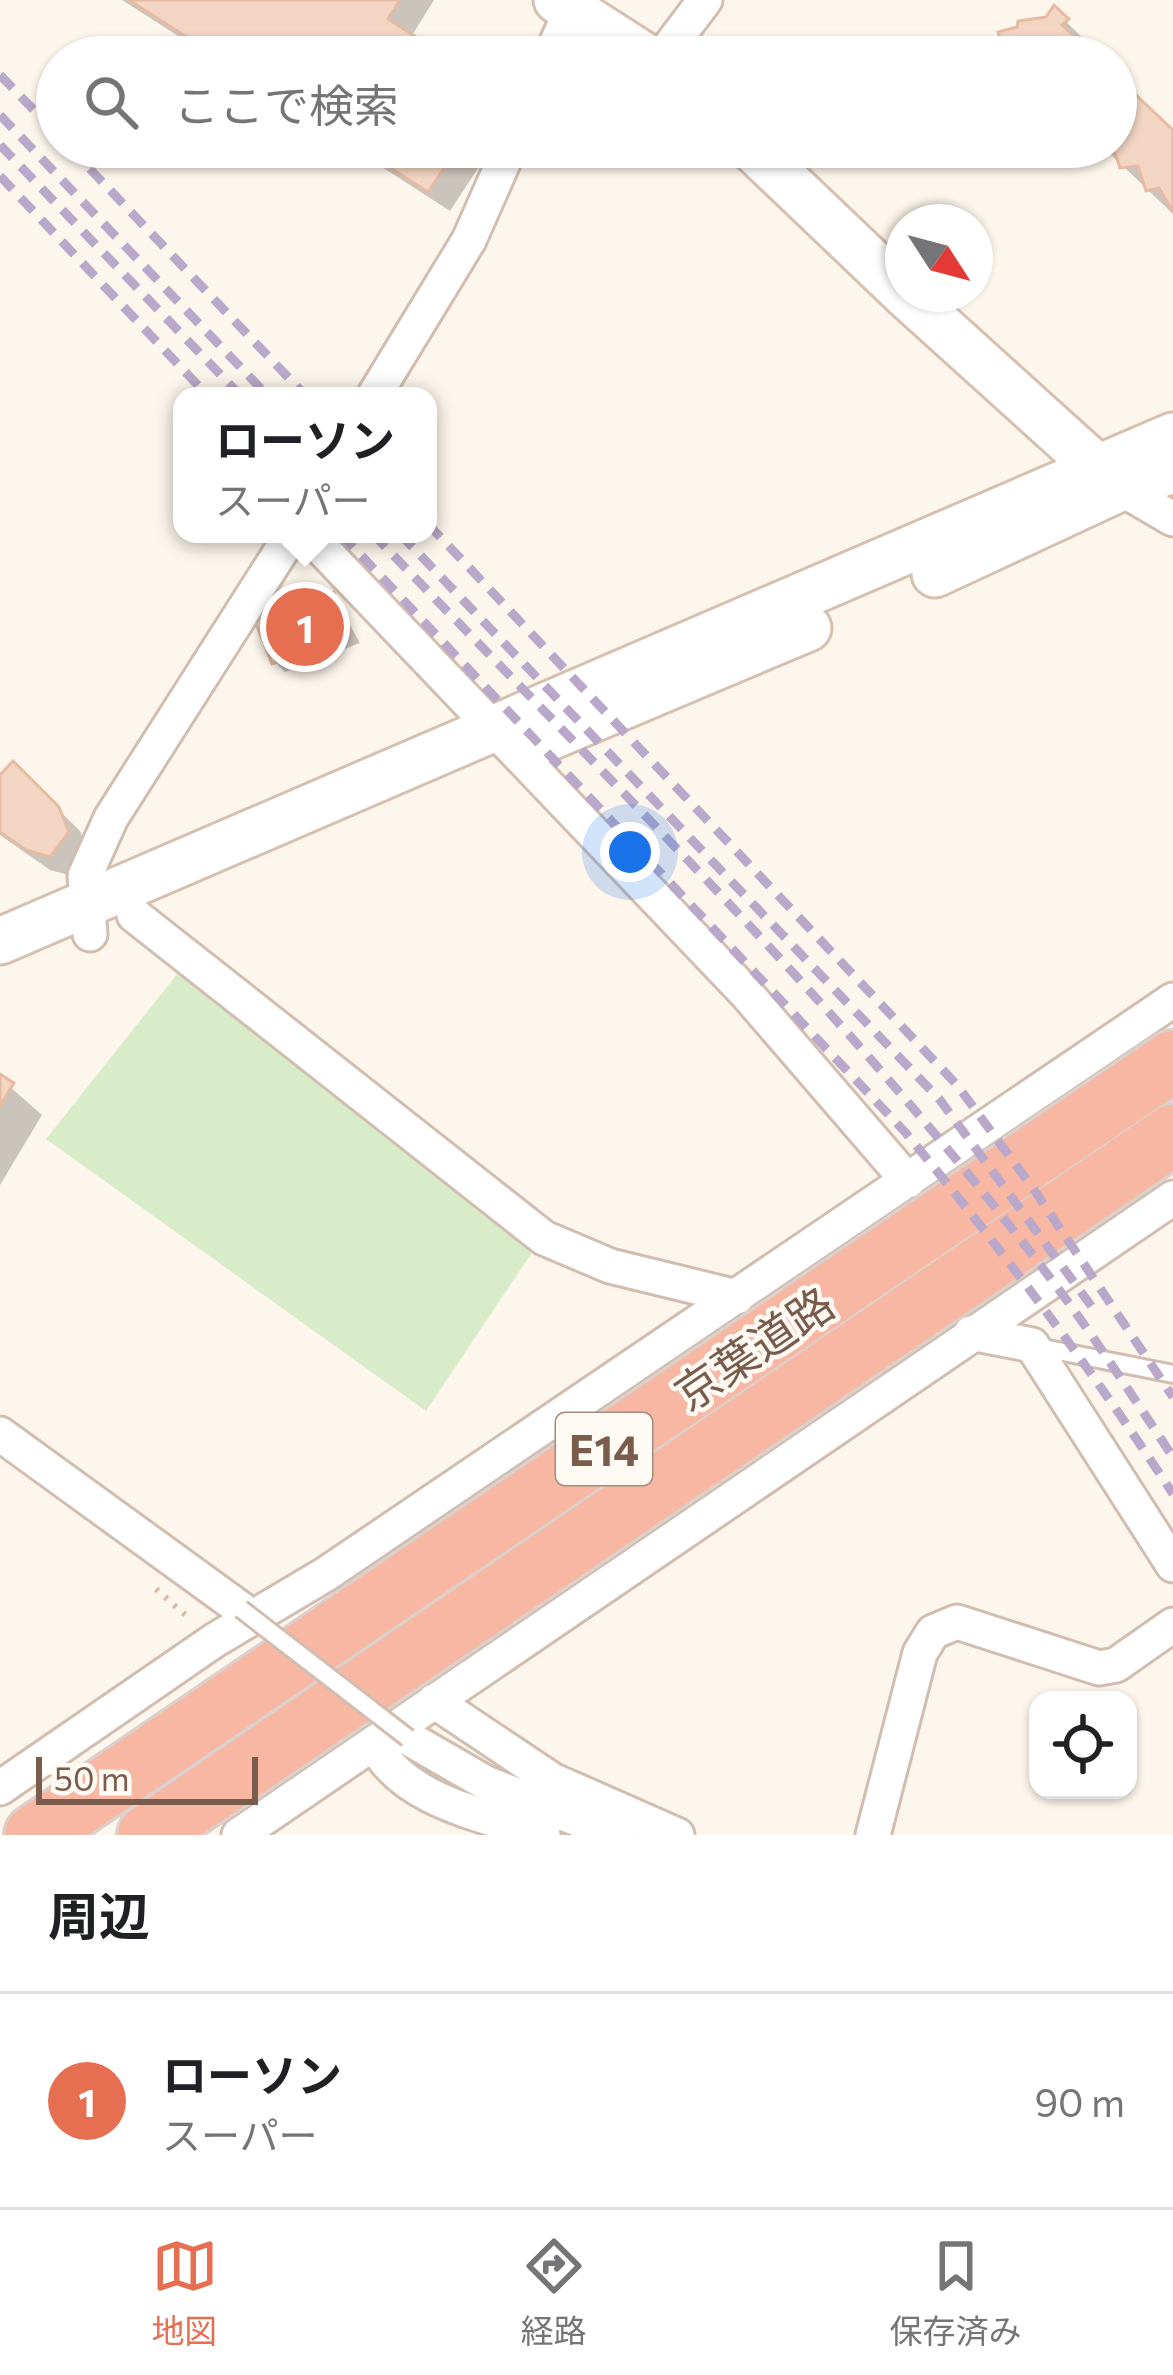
<!DOCTYPE html>
<html lang="ja">
<meta charset="utf-8">
<style>
:root{--surface:#fff;--page:#f6f6f6;--text:#202124;--muted:#757577;--line:#e0e0e0;--accent:#e76f51}
body{margin:0;font-family:Commissioner,"Noto Sans JP",sans-serif;background:var(--page);color:var(--text)}
.controls{position:absolute;right:36px;bottom:36px;display:grid;overflow:hidden;border-radius:24px;box-shadow:0 3px 9px #0004}
.controls button{width:108px;height:108px;display:grid;place-items:center;padding:0;border:0;border-bottom:3px solid var(--line);background:var(--surface);color:var(--text);font:60px sans-serif}
.compass{position:absolute;left:885px;top:204px;width:108px;height:108px;border-radius:50%;background:var(--surface);box-shadow:0 3px 9px #0004;rotate:126deg}
.scale{position:absolute;left:36px;bottom:30px;width:222px;box-sizing:border-box;padding-left:12px;border:6px solid #7a5c4d;border-top:0;font-size:33px;line-height:42px;white-space:nowrap;color:#7a5c4d;-webkit-text-stroke:9px #fffaf3;paint-order:stroke}
.you{position:absolute;left:630px;top:852px;width:42px;height:42px;margin:-30px;border:9px solid #fff;border-radius:50%;background:#1a73e8;box-shadow:0 0 0 18px #1a73e833}
.badge{display:grid;place-items:center;width:78px;height:78px;border-radius:50%;background:var(--accent);color:#fff;font-size:39px;font-weight:700}
.pin{position:absolute;translate:-50% -50%;border:6px solid #fff;box-shadow:0 3px 12px #0006}
.popup{position:absolute;left:173px;top:387px;width:264px;height:156px;box-sizing:border-box;display:grid;place-content:center;border-radius:24px;background:var(--surface);filter:drop-shadow(0 3px 9px #0005);font-size:39px;white-space:nowrap;color:var(--muted)}
.popup b{font-size:45px;color:var(--text)}
.popup::after{content:'';position:absolute;left:50%;top:100%;margin-left:-24px;border:24px solid transparent;border-top-color:var(--surface)}
.list{margin:0;padding:0;list-style:none}
h2{display:flex;justify-content:space-between;align-items:center;height:156px;margin:0;padding:0 48px;font-size:51px}
h2 small{font-size:39px;font-weight:400;color:var(--muted)}
.list li{display:grid;grid-template-columns:78px 1fr auto;gap:36px;align-items:center;box-sizing:border-box;height:216px;padding:0 48px;border-top:3px solid var(--line)}
.list b{display:block;font-size:45px;white-space:nowrap}
.list p{margin:0;font-size:39px;white-space:nowrap;color:var(--muted)}
.list em{font-size:39px;font-style:normal;color:var(--muted)}
.icon{flex:none;width:66px;height:66px;fill:none;stroke:currentColor;stroke-width:2;stroke-linecap:round;stroke-linejoin:round}
.map{position:relative;flex:none;width:1173px;height:1835px;overflow:hidden}
.search{position:absolute;background:var(--surface);box-shadow:0 3px 9px #0004;left:36px;right:36px;top:36px;height:132px;display:flex;align-items:center;gap:30px;box-sizing:border-box;padding:0 42px;border-radius:66px;color:var(--muted);font-size:45px}
.sheet{height:372px;background:var(--surface)}
nav{display:flex;justify-content:space-around;align-items:center;box-sizing:border-box;height:168px;border-top:3px solid var(--line);background:var(--surface);font-size:33px;color:var(--muted)}
nav a{display:grid;justify-items:center;gap:6px}
nav .on{color:var(--accent)}
.map>svg:first-child{display:block}
</style>
<div class="map">
<svg width="1173" height="1835" viewBox="0 0 1173 1835">
<rect width="100%" height="100%" fill="#fdf6ec"/>
<path fill="#d8ecc9" d="M182,968L541,1239L426,1411L46,1139Z"/>
<path fill="#0003" d="M122,0H434L411,37L442,57H211Z
M1054,10L1096,51L1092,57H1009Z
M1173,134V214L1103,147Z
M351,147H492L450,211Z
M333,595L360,643L285,672L275,662Z
M13,765L80,831L89,854L72,876L50,870L0,835V780Z
M0,1078L42,1115L0,1185Z"/>
<path fill="#f3d5c3" stroke="#e6bba3" stroke-width="3" d="M129,0H400L388,19L447,57H218Z
M1054,5L1069,19L1062,25L1096,57H1006L998,32L1017,27L1018,21L1046,17Z
M1116,76L1173,130V212L1159,188L1146,191L1138,166L1120,168L1113,147Z
M358,147H458L428,192Z
M334,592L351,633L272,664L255,621Z
M13,761L59,807L69,832L50,857L26,850L0,832V775Z
M0,1074L14,1083L0,1106Z"/>
<g fill="none" stroke-linecap="round" stroke-linejoin="round">
<defs>
<path id="lane" d="M1033,1346L1173,1374"/>
<path id="street" d="M550,57L572,9
M662,57L705,0
M374,396L469,240L510,147
M1120,488L1173,519
M308,534L746,993L908,1181
M134,915L544,1238L610,1266L737,1297
M90,934L85,876L111,818L292,534
M971,1333L1032,1345L1173,1565
M0,1434L241,1609
M434,1701L552,1780L677,1835
M408,1738L486,1783L618,1835
M374,1743C404,1802 483,1814 543,1835
M0,1788L215,1640L326,1574L1173,1000
M239,1835L1173,1198
M873,1835L920,1653L933,1632L957,1622L1099,1668L1116,1665L1173,1625"/>
<path id="secondary" d="M557,0L646,57
M751,147L903,292
M905,294L1113,482
M935,574L1120,488L1173,470
M526,747L808,628
M0,941L1173,436"/>
<path id="highway" d="M35,1835L1173,1061
M148,1835L1173,1135"/>
</defs>
<use href="#lane" stroke="#d1beb0" stroke-width="22"/>
<use href="#street" stroke="#d1beb0" stroke-width="39"/>
<use href="#secondary" stroke="#d6c0b0" stroke-width="51"/>
<use href="#highway" stroke="#dad1cd" stroke-width="66"/>
<path stroke="#d9b8a5" stroke-width="6" stroke-dasharray="3 9" stroke-linecap="butt" d="M156,1589L191,1620"/>
<use href="#lane" stroke="#fff" stroke-width="16"/>
<use href="#street" stroke="#fff" stroke-width="33"/>
<use href="#secondary" stroke="#fff" stroke-width="45"/>
<use href="#highway" stroke="#f7b7a3" stroke-width="60"/>
<path stroke="#b9a8c9" stroke-width="9" stroke-dasharray="18 12" stroke-linecap="butt" d="M0,75L57,134
M0,115L268,396
M0,145L241,396
M69,147L306,396
M0,176L208,396
M428,524L957,1085L1035,1191L1173,1397
M341,534L905,1132C1001,1248 1091,1368 1173,1494
M373,534C607,779 856,1019 1060,1291C1100,1345 1136,1402 1173,1457
M400,534L940,1100L1095,1311"/>
<defs>
<path id="lane-bridge" d="M241,1609L408,1738"/>
</defs>
<use href="#lane-bridge" stroke="#d1beb0" stroke-width="22" stroke-linecap="butt"/>
<use href="#lane-bridge" stroke="#fff" stroke-width="16"/>
</g>
<g text-anchor="middle" dominant-baseline="central" stroke-width="9" stroke-linejoin="round" paint-order="stroke">
<rect fill="#fffaf3" stroke="#a28b7f" stroke-width="3" x="556" y="1413" width="96" height="72" rx="9"/>
<g font-size="42" font-weight="bold" fill="#7a5c4d">
<text x="604" y="1449">E14</text>
</g>
<g font-size="45" fill="#7a5c4d" stroke="#fffaf3">
<text transform="translate(753 1347) rotate(-34)">京葉道路</text>
</g>
</g>
</svg>
<div class="controls">
<button><svg class="icon" aria-label="locate" viewBox="0 0 24 24"><circle cx="12" cy="12" r="6"/><path d="M12 2v4M12 18v4M2 12h4M18 12h4"/></svg></button>
</div>
<svg class="compass" viewBox="-18 -18 36 36"><path d="M0-13l5 13h-10z" fill="#e53935"/><path d="M0 13l5-13h-10z" fill="#757577"/></svg>
<div class="scale">50 m</div>
<div class="you"></div>
<div class="pin badge" style="left:305px;top:627px">1</div>
<div class="popup"><b>ローソン</b>スーパー</div>
<div class="search"><svg class="icon" aria-label="search" viewBox="0 0 24 24"><circle cx="10" cy="10" r="6"/><path d="M15 15l6 6"/></svg>ここで検索</div>
</div>
<section class="sheet">
<h2>周辺<small></small></h2>
<ul class="list">
<li><span class="badge">1</span><div><b>ローソン</b><p>スーパー</p></div><em>90 m</em></li>
</ul>
</section>
<nav>
<a class="on"><svg class="icon" aria-label="map" viewBox="0 0 24 24"><path d="M3 6l6-2 6 2 6-2v14l-6 2-6-2-6 2zM9 4v14M15 6v14"/></svg>地図</a>
<a><svg class="icon" aria-label="directions" viewBox="0 0 24 24"><path d="M12 3l9 9-9 9-9-9zM9 14v-3h6M13 9l2 2-2 2"/></svg>経路</a>
<a><svg class="icon" aria-label="saved" viewBox="0 0 24 24"><path d="M7 4h10v16l-5-4-5 4z"/></svg>保存済み</a>
</nav>
